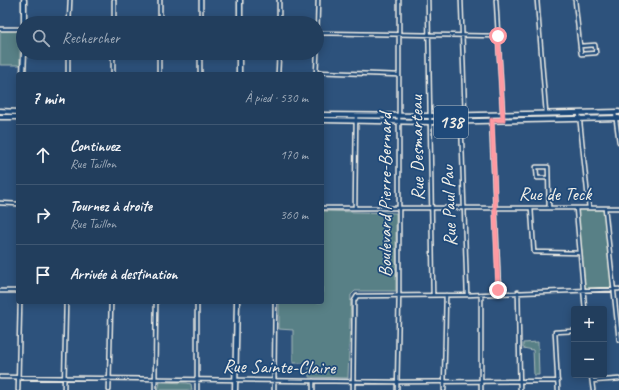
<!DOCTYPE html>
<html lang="fr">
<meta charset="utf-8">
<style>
:root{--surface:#223e5d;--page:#2a4563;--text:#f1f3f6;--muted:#a2aebc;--line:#3f5772}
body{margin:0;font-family:Caveat,sans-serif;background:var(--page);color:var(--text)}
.controls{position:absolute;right:12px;bottom:12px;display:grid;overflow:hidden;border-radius:4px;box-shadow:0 2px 10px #0003}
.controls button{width:36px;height:36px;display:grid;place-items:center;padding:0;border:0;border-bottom:1px solid var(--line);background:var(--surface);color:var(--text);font:20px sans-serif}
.stop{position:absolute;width:12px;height:12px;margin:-9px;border:3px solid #ff9aa2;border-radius:50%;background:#fff}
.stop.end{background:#ff9aa2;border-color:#fff;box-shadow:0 1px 4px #0008}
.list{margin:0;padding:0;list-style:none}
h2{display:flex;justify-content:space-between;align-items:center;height:52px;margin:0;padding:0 16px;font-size:17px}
h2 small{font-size:13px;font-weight:400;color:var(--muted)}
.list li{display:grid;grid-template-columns:26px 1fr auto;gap:12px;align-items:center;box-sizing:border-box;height:60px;padding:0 16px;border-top:1px solid var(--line)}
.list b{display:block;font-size:15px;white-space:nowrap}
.list p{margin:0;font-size:13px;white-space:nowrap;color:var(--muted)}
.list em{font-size:13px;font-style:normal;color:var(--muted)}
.icon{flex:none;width:22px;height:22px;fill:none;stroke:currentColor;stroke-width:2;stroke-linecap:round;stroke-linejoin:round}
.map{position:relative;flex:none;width:619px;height:390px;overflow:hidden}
.search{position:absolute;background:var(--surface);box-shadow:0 2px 10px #0003;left:16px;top:16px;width:308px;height:44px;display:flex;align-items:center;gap:10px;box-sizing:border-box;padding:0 14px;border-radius:22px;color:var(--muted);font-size:15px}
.panel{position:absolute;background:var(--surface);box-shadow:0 2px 10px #0003;left:16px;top:72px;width:308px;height:232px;border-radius:4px}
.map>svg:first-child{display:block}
</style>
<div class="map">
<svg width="619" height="390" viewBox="0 0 619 390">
<rect width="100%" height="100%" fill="#2d527c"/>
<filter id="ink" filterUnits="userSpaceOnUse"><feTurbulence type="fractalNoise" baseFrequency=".025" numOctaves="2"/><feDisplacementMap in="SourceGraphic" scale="8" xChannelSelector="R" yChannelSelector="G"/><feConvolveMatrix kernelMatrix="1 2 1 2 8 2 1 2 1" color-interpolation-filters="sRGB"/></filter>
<g filter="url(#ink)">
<path fill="#588086" stroke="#a6b8b7" d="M0,29H20V65H0Z
M576,208H605L614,289L583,291Z
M322,211L396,213V291H355L351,295L348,378L309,377V363H293V330L279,329V302H322Z
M538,342L539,375H534L533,350L523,348V343Z
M160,382L187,383L191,384L192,390H158Z"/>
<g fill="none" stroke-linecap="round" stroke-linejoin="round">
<defs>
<path id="street" d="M428,0L433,295
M461,0L465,115
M496,0L503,120
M537,0L546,113
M575,0L580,46L581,54L596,53L595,45L580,46
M69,23L70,0
M114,23V0
M160,23V0
M201,23V0
M279,23V0
M0,29H23
M317,33L498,36
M317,36L318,0
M316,72L399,75
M68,74V53
M113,74V53
M159,74V53
M200,74V53
M278,74L279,53
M316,74L317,53
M615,112L619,142
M579,113L589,208
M491,115L499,293
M461,116L467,295
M548,178H537L536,167H548L549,208
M0,203L18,204
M322,208H619
M355,208L356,115
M531,208L534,252L580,253
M576,208L585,309
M605,208L619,340
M0,291H18
M518,292L520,390
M591,375L593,390
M0,377L397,382L558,381
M592,381L619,379
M18,390L20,302
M64,390L66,302
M109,390L111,302
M155,390L156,302
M197,390V302
M274,390L275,302
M313,390V381
M353,390L354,301L357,296L467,295L619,289
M397,390L399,292V0
M444,390L446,295
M481,390V295
M558,390L555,332L574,331"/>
<path id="secondary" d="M24,23V0
M240,23V0
M23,74L24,53
M239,74V53
M235,390L237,302"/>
<path id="primary" d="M0,111L18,112
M322,115L430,116L619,112
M0,117H18
M322,120L430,122L619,118"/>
</defs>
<use href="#street" stroke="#f4f1e8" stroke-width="5.5"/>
<use href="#secondary" stroke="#f4f1e8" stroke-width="7"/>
<use href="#primary" stroke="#f4f1e8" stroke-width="7"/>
<use href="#street" stroke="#1f4a7a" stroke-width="2.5"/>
<use href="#secondary" stroke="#1f4a7a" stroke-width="4"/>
<use href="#primary" stroke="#1f4a7a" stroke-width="4"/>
</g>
</g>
<g fill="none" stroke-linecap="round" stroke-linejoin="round" filter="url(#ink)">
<path stroke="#ff9aa2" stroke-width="5" d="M498,36L503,120H492L498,290"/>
</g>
<g text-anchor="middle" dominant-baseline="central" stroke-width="3.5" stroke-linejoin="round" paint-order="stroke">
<rect fill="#1f4a7a" stroke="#b4bfc7" stroke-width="1" x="434" y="106" width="34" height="32" rx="3"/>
<g font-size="18" font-weight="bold" fill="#f4f1e8">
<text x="451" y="122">138</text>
</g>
<g font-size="19" fill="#f4f1e8" stroke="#1f4a7a">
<text transform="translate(417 148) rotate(-91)">Rue Desmarteau</text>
<text x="555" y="194">Rue de Teck</text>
<text transform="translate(385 195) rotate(-90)">Boulevard Pierre-Bernard</text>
<text transform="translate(449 206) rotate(-92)">Rue Paul Pau</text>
<text transform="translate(279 367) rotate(1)">Rue Sainte-Claire</text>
</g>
</g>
</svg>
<div class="controls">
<button>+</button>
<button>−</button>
</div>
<div class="stop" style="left:498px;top:36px"></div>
<div class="stop end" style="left:498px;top:290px"></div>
<div class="search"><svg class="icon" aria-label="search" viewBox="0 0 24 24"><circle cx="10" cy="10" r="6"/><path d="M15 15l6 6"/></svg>Rechercher</div>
<section class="panel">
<h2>7 min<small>À pied · 530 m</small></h2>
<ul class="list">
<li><svg class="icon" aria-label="ahead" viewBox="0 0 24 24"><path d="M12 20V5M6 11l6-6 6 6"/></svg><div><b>Continuez</b><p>Rue Taillon</p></div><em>170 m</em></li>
<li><svg class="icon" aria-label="right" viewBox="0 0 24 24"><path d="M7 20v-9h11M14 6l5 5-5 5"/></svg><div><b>Tournez à droite</b><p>Rue Taillon</p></div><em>360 m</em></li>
<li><svg class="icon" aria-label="arrive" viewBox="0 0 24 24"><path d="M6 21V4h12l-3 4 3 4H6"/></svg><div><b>Arrivée à destination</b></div></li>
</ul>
</section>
</div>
